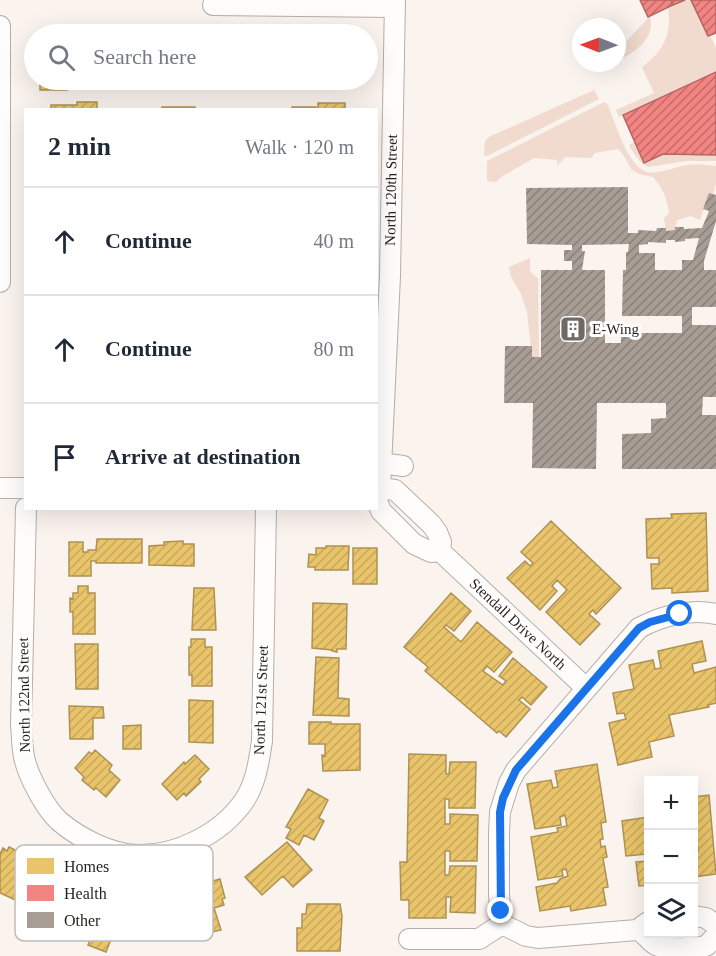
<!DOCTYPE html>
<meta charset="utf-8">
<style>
:root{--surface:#fff;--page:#f6f6f7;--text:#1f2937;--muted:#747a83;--line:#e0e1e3}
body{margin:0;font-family:Georgia,serif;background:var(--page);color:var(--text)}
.controls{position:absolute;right:18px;bottom:18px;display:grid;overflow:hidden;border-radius:0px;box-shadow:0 6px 24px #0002}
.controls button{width:54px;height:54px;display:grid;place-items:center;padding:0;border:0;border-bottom:2px solid var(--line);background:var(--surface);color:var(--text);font:30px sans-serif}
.compass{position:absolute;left:572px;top:18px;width:54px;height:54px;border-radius:50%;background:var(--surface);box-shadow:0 6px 24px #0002;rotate:271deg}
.stop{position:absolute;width:18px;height:18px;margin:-14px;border:4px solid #1a73e8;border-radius:50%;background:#fff}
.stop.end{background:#1a73e8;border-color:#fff;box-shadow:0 2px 6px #0008}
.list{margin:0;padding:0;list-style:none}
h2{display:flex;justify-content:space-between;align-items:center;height:78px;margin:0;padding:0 24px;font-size:26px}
h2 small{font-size:20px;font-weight:400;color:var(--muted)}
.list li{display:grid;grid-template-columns:39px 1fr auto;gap:18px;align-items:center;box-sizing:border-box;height:108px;padding:0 24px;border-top:2px solid var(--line)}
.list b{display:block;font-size:22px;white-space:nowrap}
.list em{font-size:20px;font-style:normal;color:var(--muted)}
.icon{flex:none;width:33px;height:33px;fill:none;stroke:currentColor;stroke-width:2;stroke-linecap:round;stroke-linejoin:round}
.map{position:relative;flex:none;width:716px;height:956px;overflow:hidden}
.search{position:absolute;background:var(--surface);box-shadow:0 6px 24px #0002;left:24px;top:24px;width:354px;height:66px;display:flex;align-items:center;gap:15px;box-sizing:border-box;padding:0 21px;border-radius:33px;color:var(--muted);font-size:22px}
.panel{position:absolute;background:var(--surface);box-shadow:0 6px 24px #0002;left:24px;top:108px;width:354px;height:402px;border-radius:0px}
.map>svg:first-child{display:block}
</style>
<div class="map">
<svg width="716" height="956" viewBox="0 0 716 956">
<defs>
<pattern id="homes-hatch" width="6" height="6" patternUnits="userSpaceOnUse" patternTransform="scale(1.5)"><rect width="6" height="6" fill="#e9c46a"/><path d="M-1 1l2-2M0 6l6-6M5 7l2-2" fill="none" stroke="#c8a85b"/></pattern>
<pattern id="health-hatch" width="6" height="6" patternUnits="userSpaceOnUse" patternTransform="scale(1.5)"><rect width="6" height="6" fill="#f28482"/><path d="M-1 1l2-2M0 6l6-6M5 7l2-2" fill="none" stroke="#c46b6a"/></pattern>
<pattern id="building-hatch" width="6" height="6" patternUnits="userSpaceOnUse" patternTransform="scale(1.5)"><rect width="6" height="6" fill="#a89d95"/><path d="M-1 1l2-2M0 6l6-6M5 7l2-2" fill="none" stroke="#897f79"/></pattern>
</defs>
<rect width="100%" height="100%" fill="#faf3ee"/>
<path fill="#f0dbce" d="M685,0H691L708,36L710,35L716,48V72L619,117L616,110L654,93L642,67C664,51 672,34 668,7Z
M650,16C656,38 635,53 617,61V47L625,43Z
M594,90L599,99L487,156L484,155L485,141L489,137Z
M604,102L608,105C615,122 628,167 647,172C657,175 677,166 688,165C697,164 707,165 716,166V184L713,194H709L700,220L691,216L677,220L675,230L666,231L664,218L669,213C667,197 663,189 653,177C622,172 635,166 618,149L595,153L591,158L565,157L557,166V160L534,158L501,177L496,182L487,181V161Z
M635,142L644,162L663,154L716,155V161H687L648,167C640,163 633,153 629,145Z
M530,258V271L538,279L539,357H532L527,312L521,294L511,277L509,267Z"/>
<path fill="url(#homes-hatch)" stroke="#ae9253" stroke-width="1.5" d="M40,80H74L73,88H67V90H40Z
M229,80H284V81Z
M298,80H325L326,88H309V84H298Z
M77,102H97V110H51V105H77Z
M318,103H345V110H318Z
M162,107H195V110H162Z
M292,107H316V110H292Z
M706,513L708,591L672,593V588L652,589L651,564H659V558H647L646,519L672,518L671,514Z
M551,521L621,588L596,614L593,610L589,614L600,624L580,645L546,612L567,590L557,580L552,586L557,591L540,610L507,578L525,561L530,566L533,563L521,552Z
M97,539H142V563H96V561H91V576H69V542H83V552H88V550H96Z
M183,541V544H194V566L149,565V546L164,545V542Z
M326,546H349L348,570H315V567H308L309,554L316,555V548H326Z
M353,548H377V584H353Z
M78,586H88V593H95V634H73V612H70V598L73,599V593H78Z
M194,588H214L216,630H192Z
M451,593L471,611L454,631L446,625L444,627L461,642L477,622L512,652L494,672L487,666L483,671L503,685L506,681L499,676L513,658L547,687L531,705L522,697L519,700L530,709L506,737L499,731L497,733L425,671L428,667L404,647Z
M313,603L347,604L346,649H337V652L332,651V650L312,648Z
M191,639H205V647H212V686H192V675H189V647H191Z
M702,641L706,661L692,664L694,673L716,667V703L708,705L709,707L669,715L674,736L649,742L652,757L618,765L609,723L626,719L624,713L617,714L613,693L634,689L629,665L653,660L655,669L661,668L658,651Z
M75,644H98V689H76Z
M316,657L339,658L338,698L349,699V716L313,715Z
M189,700L213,701V743L189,742Z
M69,706L103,707L104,718H93V739H70Z
M309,722H331V724H360V770L323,771L322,755L325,756V744H309Z
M141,725V749H123V726Z
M95,750L112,765L109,770L120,780L106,797L96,788L94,790L82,780L84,777L75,768L89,752L92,754Z
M409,754L446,755V774H449L450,762H476L475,808H449V799H445V824H450V814L478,815L477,861H450V851H445V875H449L450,866H476L475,913L450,912L451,897H446V918H409V900H401L400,862H407Z
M195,755L209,769L199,779L201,782L186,796L184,793L177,800L162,784L184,762L185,764Z
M597,764L606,822L601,823L603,839L600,840L601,847L605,846L607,857L603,858L608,887L603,888L606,905L571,911L570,906L540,911L536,887L557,883L560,879L568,876L566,869L562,870L563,876L538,880L531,837L558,832L557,828L567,826L565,815L560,817L561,825L535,829L527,784L551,780L553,788L558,787L555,771Z
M308,789L328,800L319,818L324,821L314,840L304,835L299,845L286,838L291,829L286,827Z
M709,795L716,874L694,877V852H698V847L694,848V797Z
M648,817V885L639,886L636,862L648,861L647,854L626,856L622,821Z
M287,842L312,870L293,887L283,876L262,895L245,877Z
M9,847L36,860L31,870L36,873L24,904L0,893V854L3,848L7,851Z
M220,879L225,898L222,899L224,905L214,908L221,930L174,940L168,919L181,915L175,896L193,891L192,887L201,884V881L205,880L206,883Z
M307,904H340L342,916L340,951H297V928H302V914H306Z
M98,922L115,929L106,952L88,945Z"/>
<path fill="url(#health-hatch)" stroke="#b46663" stroke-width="1.5" d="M640,0H671L673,5L648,17Z
M671,0H685L673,5Z
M691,0H716V33L708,36Z
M716,72V155L663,154L644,163L623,115Z"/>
<path fill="url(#building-hatch)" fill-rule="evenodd" d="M628,187V233H638V230L656,231L657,228H666V231L675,230V227H684V229L702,228L709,211L703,209L709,193L716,195V221L704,261V270H716V307H692V325H716V397H703L702,415H716V469H622V434L651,433V419L666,418V403H597L596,469L532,468L533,403H504L505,346H532V357H541V270H572V261H564V250H572V245L527,244L526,188ZM699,238L693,260H682V270H655V253H639V245L648,244V242L666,243V240H675V242L685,241V239ZM629,244L628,252H626V270H623L622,316H682V333H621V343H605V270H582L585,251H582V245Z"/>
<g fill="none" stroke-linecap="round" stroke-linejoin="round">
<defs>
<path id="minor" d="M395,0L390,276L380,488L377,501L381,511L414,544L431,552L440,551L586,688
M213,5L394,7
M0,26V282
M380,463L403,466
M0,488H26
M380,488L395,490L431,524L437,532L441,542L440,551
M26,508L21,725C22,735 22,747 24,757C28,776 45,808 59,821C79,838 110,854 137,855C177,856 221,834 244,801C256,783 259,761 262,741L266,508
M694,916L706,918L716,925
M502,924L499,896V833L500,812L509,783L516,770L639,628C661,616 691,608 716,614
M502,924L526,936L538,938L637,930L648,922
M637,930C646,933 648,941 656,945C665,950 695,948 706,946L716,936
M409,939H479L502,924"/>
</defs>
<use href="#minor" stroke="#b5afab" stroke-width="22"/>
<use href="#minor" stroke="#fefdfc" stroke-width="20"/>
</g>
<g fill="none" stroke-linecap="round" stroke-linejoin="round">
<path stroke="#1a73e8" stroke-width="8" d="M501,911L500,812L503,798L516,770L639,628L650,622L680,614"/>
</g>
<defs>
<symbol id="building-square" viewBox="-11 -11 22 22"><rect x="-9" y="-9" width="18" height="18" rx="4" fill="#706966" stroke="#fff"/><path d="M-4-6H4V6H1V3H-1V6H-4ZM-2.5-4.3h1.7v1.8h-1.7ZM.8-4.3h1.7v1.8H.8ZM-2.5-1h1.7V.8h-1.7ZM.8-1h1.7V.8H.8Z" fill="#fff"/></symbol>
</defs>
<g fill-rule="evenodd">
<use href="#building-square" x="558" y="314" width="30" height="30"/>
</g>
<g text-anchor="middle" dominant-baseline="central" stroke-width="6" stroke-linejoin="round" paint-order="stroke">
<g font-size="15" fill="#251f1c" stroke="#fff">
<text transform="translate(391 190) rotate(-89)">North 120th Street</text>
<text transform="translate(518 624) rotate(43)">Stendall Drive North</text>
<text transform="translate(24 695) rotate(-91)">North 122nd Street</text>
<text transform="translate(261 700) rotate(-88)">North 121st Street</text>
</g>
<g font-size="15" fill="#251f1c" stroke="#fff" text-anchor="start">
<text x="592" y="329">E-Wing</text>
</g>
</g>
<rect x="15" y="845" width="198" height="96" rx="9" fill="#fff" stroke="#bebcbb" stroke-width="1.5"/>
<rect x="27" y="858" width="27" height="16" fill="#e9c46a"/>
<rect x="27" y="885" width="27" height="16" fill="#f28482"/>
<rect x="27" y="912" width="27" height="16" fill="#a89d95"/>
<g font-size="16" fill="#251f1c">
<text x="64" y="872">Homes</text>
<text x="64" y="899">Health</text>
<text x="64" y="926">Other</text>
</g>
</svg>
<div class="controls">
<button>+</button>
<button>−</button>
<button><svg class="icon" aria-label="layers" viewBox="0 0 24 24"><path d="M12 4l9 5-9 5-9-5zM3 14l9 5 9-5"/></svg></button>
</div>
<svg class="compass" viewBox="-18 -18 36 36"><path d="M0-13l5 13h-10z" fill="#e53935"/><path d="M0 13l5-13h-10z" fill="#747a83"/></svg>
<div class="stop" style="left:680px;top:614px"></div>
<div class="stop end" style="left:501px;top:911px"></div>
<div class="search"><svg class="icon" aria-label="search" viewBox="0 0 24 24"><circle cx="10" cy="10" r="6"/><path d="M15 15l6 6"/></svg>Search here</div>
<section class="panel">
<h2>2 min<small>Walk · 120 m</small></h2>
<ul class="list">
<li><svg class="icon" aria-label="ahead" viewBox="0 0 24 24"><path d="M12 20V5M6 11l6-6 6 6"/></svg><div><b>Continue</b></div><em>40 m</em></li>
<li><svg class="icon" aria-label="ahead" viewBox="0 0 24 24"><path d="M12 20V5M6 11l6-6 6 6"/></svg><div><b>Continue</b></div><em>80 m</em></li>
<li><svg class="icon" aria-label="arrive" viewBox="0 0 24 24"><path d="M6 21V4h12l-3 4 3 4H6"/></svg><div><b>Arrive at destination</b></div></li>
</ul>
</section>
</div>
